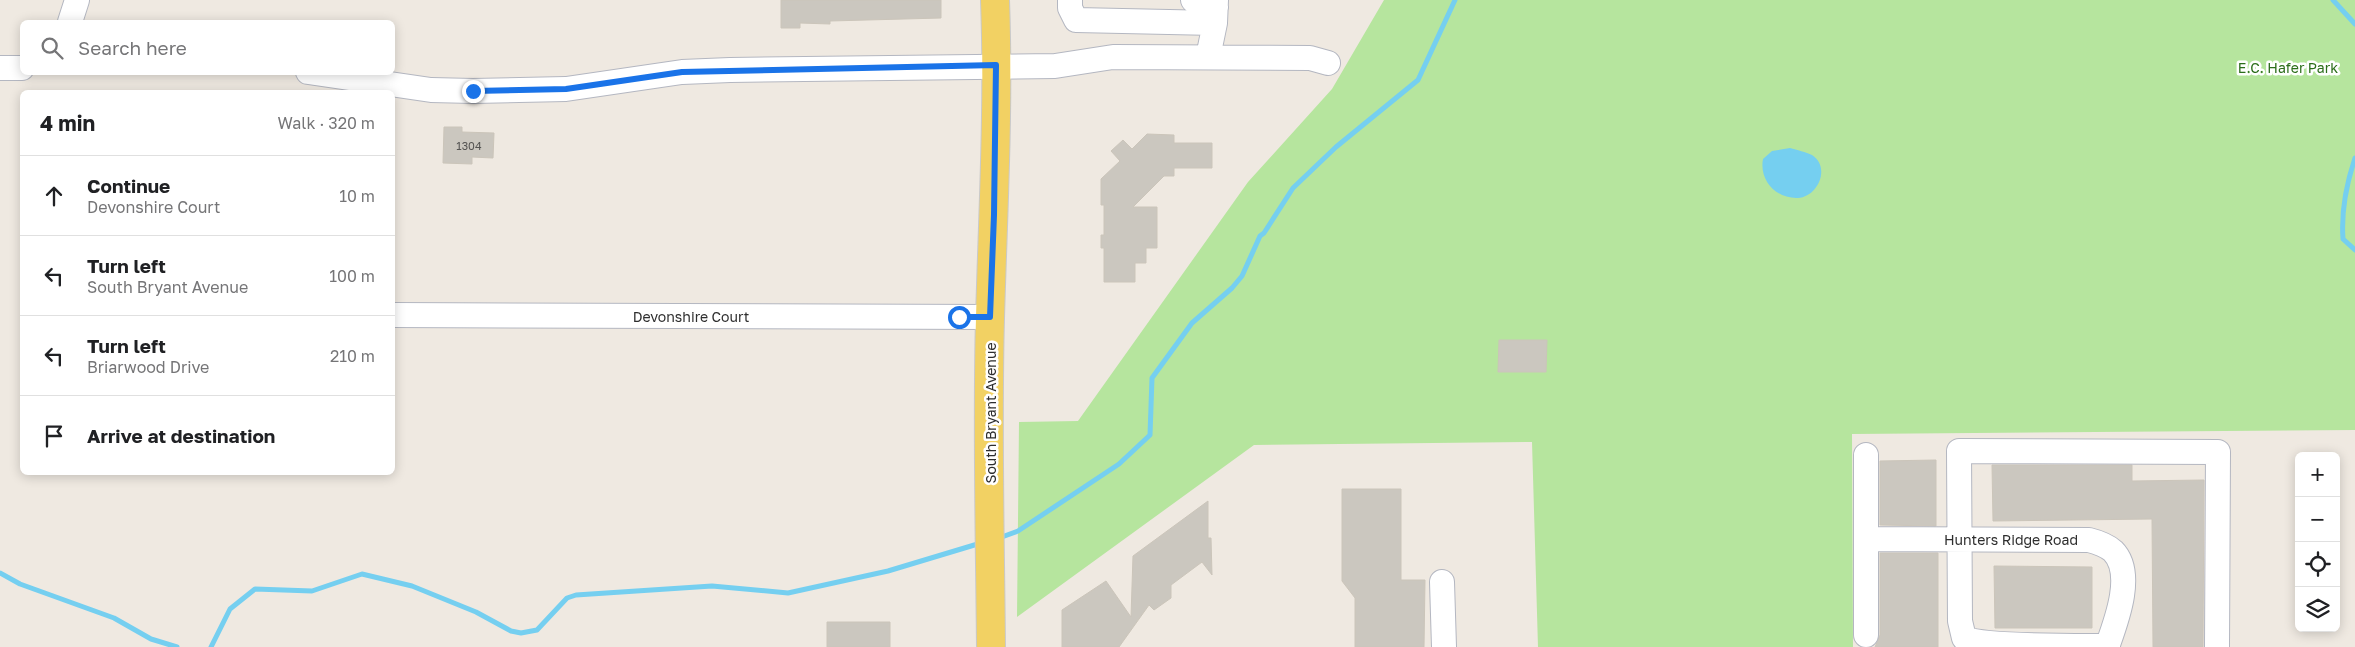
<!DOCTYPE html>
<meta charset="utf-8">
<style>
:root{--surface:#fff;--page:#f6f6f6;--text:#202124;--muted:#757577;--line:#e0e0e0}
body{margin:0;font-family:"Golos Text",sans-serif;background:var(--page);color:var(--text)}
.controls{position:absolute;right:15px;bottom:15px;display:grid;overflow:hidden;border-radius:8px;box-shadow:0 2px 12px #0003}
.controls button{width:45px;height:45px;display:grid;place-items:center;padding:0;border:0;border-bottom:1px solid var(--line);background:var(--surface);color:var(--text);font:25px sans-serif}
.stop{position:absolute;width:15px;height:15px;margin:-11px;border:4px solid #1a73e8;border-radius:50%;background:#fff}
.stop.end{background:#1a73e8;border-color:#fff;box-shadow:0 1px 5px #0008}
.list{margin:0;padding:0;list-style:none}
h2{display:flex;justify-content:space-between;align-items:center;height:65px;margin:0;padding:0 20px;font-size:21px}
h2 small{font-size:16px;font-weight:400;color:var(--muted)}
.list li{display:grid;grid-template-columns:32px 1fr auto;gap:15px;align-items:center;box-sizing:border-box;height:80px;padding:0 20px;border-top:1px solid var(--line)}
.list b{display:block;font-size:19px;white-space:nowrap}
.list p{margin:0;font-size:16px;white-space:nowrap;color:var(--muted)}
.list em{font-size:16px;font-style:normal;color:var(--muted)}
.icon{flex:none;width:28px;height:28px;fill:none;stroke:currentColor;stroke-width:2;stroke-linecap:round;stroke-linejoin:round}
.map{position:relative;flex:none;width:2355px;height:647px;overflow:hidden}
.search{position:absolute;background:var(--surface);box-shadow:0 2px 12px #0003;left:20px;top:20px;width:375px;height:55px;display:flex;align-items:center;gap:12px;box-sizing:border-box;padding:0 18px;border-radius:8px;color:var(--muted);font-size:19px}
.panel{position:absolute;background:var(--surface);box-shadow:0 2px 12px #0003;left:20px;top:90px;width:375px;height:385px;border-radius:8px}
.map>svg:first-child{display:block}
</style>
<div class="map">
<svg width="2355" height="647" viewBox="0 0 2355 647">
<rect width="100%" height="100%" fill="#efe9e1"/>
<path fill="#b6e59e" d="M1384,0H2355V430L1852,434L1853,647H1538L1532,442L1254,445L1017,617L1019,422L1078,421L1248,182L1332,89Z"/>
<path fill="#75cff0" d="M1790,148C1797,150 1806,152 1812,155C1831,167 1818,197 1798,198C1776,199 1759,180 1763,159L1772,151Z"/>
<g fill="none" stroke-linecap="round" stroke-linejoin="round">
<path stroke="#75cff0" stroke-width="5" d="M2333,0L2355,24
M2355,158C2346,185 2341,211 2343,239L2355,250
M999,538L1018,531L1119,464L1150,435L1152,378L1192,323L1232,288L1242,276L1260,236L1264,233L1293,188L1336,147L1418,80L1455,0
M0,573L20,584L114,618L151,639L177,647
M211,647L230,609L255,589L312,591L362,574L412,586L476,612L511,631L521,633L537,630L567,598L576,595L712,586L788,593L888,571L981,543"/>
</g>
<path fill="#cbc7bf" stroke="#cbc5ba" d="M781,0H941V18L830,21V24L800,23V28H781Z
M444,127H462V132L494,133L493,158L472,157V164L443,163Z
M1147,134L1174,135V143H1212V168H1174V176H1164L1133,207H1157V248H1146V263H1135V282H1104V248H1101V235H1104V205H1101V179L1120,161L1111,151L1123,140L1132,149Z
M1499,340H1547L1546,372H1498Z
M1936,460V526L1880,525V461Z
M1992,465H2132V481L2204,480L2203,647H2153L2152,519L1993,521Z
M1342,489H1401V580H1425L1424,647H1355V598L1342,581Z
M1208,501V538H1211L1212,575L1202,562L1171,585V598L1154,610L1149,605L1119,647H1062V610L1106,581L1131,617L1133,556Z
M1880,553H1938V647H1875L1880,635Z
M1994,566L2092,567V628H1995Z
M827,622H890V647H827Z"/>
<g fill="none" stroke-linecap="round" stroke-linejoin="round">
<defs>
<path id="minor" d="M1070,0V8L1076,20L1215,23
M1193,0L1216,7
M70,22L77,0
M1208,57L1215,23L1216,0
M0,68H22
M308,72L431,90L473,91L566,89L682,72L730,70L1055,66L1113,57L1310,58L1328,63
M392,315L990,317
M1866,455V635
M1866,539L2089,540C2097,542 2106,545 2113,551C2135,573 2116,622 2107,647
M1442,582L1444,647
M2108,646C2079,646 1984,647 1964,638L1960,621L1959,451L2218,452L2217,647"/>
<path id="major" d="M991,647C990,537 987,427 990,318C993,212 999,106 995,0"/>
</defs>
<use href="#minor" stroke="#b4b7c1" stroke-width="26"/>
<use href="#major" stroke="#c9c9c9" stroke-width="30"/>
<use href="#minor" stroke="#fff" stroke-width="24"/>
<use href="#major" stroke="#f2d163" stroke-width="28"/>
</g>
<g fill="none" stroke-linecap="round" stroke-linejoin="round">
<path stroke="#1a73e8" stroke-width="6" d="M473,91L566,89L682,72L996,65L994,215L990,317H959"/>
</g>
<g text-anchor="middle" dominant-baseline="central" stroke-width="5" stroke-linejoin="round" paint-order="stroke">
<g font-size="11" fill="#555452">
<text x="469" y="145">1304</text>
</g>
<g font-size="14" fill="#2c6e1b" stroke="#fff">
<text x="2288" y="67">E.C. Hafer Park</text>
</g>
<g font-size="14" fill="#2e2e2e" stroke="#fff">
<text x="691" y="316">Devonshire Court</text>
<text transform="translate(990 413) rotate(-90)">South Bryant Avenue</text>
<text x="2011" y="539">Hunters Ridge Road</text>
</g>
</g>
</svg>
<div class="controls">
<button>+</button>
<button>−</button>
<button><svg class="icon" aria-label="locate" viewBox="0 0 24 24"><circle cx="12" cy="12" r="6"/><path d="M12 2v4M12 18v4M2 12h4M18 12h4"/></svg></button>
<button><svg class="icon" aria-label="layers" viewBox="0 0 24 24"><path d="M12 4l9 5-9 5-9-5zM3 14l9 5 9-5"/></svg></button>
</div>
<div class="stop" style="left:959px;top:317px"></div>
<div class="stop end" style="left:473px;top:91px"></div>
<div class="search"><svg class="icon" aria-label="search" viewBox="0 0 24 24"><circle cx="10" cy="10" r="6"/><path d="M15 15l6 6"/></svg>Search here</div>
<section class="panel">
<h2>4 min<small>Walk · 320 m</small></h2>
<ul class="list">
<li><svg class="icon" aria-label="ahead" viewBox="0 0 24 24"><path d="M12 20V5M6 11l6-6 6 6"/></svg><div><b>Continue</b><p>Devonshire Court</p></div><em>10 m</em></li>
<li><svg class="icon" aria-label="left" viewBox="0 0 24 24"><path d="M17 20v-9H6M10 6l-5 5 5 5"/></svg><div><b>Turn left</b><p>South Bryant Avenue</p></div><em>100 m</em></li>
<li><svg class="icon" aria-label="left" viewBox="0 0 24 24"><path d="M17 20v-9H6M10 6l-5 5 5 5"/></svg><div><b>Turn left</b><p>Briarwood Drive</p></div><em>210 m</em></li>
<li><svg class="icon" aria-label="arrive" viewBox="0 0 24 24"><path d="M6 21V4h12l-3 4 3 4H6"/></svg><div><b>Arrive at destination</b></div></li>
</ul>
</section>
</div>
